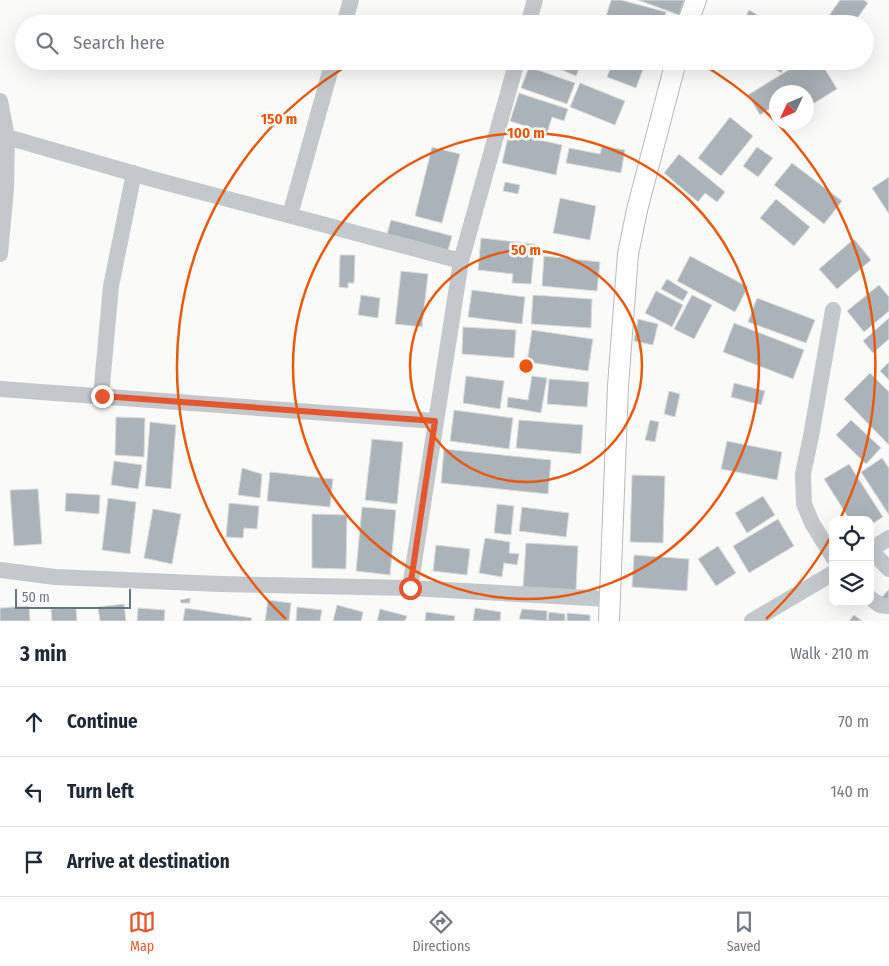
<!DOCTYPE html>
<meta charset="utf-8">
<style>
:root{--surface:#fff;--page:#f2f2f3;--text:#1f2937;--muted:#747a83;--line:#e0e1e3;--accent:#e4572e}
body{margin:0;font-family:"Fira Sans Condensed",sans-serif;background:var(--page);color:var(--text)}
.controls{position:absolute;right:15px;bottom:15px;display:grid;overflow:hidden;border-radius:10px;box-shadow:0 5px 20px #0002}
.controls button{width:45px;height:45px;display:grid;place-items:center;padding:0;border:0;border-bottom:1px solid var(--line);background:var(--surface);color:var(--text);font:25px sans-serif}
.compass{position:absolute;left:769px;top:85px;width:45px;height:45px;border-radius:50%;background:var(--surface);box-shadow:0 5px 20px #0002;rotate:226deg}
.scale{position:absolute;left:15px;bottom:12px;width:116px;box-sizing:border-box;padding-left:5px;border:2px solid #657683;border-top:0;font-size:14px;line-height:18px;white-space:nowrap;color:#657683;-webkit-text-stroke:4px #fff;paint-order:stroke}
.stop{position:absolute;width:15px;height:15px;margin:-11px;border:4px solid #e4572e;border-radius:50%;background:#fff}
.stop.end{background:#e4572e;border-color:#fff;box-shadow:0 1px 5px #0008}
.list{margin:0;padding:0;list-style:none}
h2{display:flex;justify-content:space-between;align-items:center;height:65px;margin:0;padding:0 20px;font-size:21px}
h2 small{font-size:16px;font-weight:400;color:var(--muted)}
.list li{display:grid;grid-template-columns:32px 1fr auto;gap:15px;align-items:center;box-sizing:border-box;height:70px;padding:0 20px;border-top:1px solid var(--line)}
.list b{display:block;font-size:19px;white-space:nowrap}
.list em{font-size:16px;font-style:normal;color:var(--muted)}
.icon{flex:none;width:28px;height:28px;fill:none;stroke:currentColor;stroke-width:2;stroke-linecap:round;stroke-linejoin:round}
.map{position:relative;flex:none;width:889px;height:621px;overflow:hidden}
.search{position:absolute;background:var(--surface);box-shadow:0 5px 20px #0002;left:15px;right:15px;top:15px;height:55px;display:flex;align-items:center;gap:12px;box-sizing:border-box;padding:0 18px;border-radius:28px;color:var(--muted);font-size:19px}
.sheet{height:275px;background:var(--surface)}
nav{display:flex;justify-content:space-around;align-items:center;box-sizing:border-box;height:70px;border-top:1px solid var(--line);background:var(--surface);font-size:14px;color:var(--muted)}
nav a{display:grid;justify-items:center;gap:2px}
nav .on{color:var(--accent)}
.map>svg:first-child{display:block}
</style>
<div class="map">
<svg width="889" height="621" viewBox="0 0 889 621">
<rect width="100%" height="100%" fill="#fafaf8"/>
<path fill="#aab3b9" stroke="#dcdcda" d="M611,0H621L666,12L663,24H618L605,20Z
M638,0H684L679,15Z
M840,0H864L868,3L853,24H823Z
M749,10L773,24H742Z
M541,61H582L576,76Z
M613,61H646L636,88L607,77Z
M761,61H787L781,73Z
M803,61H820L837,89L806,108V92H776V110L774,106L760,115L748,95Z
M529,67L575,83L567,104L521,88Z
M580,83L625,101L615,125L570,107Z
M519,93L568,109L564,121L552,117L547,133L510,121Z
M730,117L753,136L721,176L698,158Z
M509,133L562,145L556,175L502,163Z
M602,146L625,150L621,173L566,163L569,148L600,154Z
M432,147L460,154L442,223L415,216Z
M757,147L773,158L758,177L743,166Z
M679,154L725,192L717,202L705,193L698,202L664,173Z
M792,163L842,201L824,224L774,185Z
M889,177V214L872,188Z
M505,182L520,185L518,194L503,191Z
M560,198L596,206L590,240L553,233Z
M776,199L810,227L794,246L760,218Z
M391,220L452,236L448,250L387,234Z
M481,238L535,244L531,284L512,283L513,274L478,270Z
M854,239L871,260L837,289L819,269Z
M340,255H355L354,283H348V288L339,287Z
M544,256L600,262L597,291L542,286Z
M690,256L748,287L735,312L677,281Z
M401,271L428,274L422,327L395,324Z
M667,279L688,292L683,301L661,289Z
M879,285L889,297V311L864,332L847,311Z
M472,290L525,297L522,324L468,317Z
M656,291L683,305L672,327L645,313Z
M361,295L380,298L378,318L358,315Z
M533,295L592,299L591,328L531,324Z
M692,295L712,305L694,339L674,329Z
M757,298L815,320L806,343L748,322Z
M889,318V339L873,353L863,341Z
M638,319L658,324L653,345L634,341Z
M734,323L804,350L793,379L723,352Z
M463,327L516,330L514,358L462,354Z
M532,330L593,339L588,371L527,362Z
M889,362V380L880,371Z
M870,373L889,392V445L844,399Z
M466,376L504,381L500,409L463,403Z
M532,376L547,378L541,413L507,407L508,397L528,400Z
M549,379L589,382L587,407L547,404Z
M734,383L765,391L761,405L731,397Z
M669,391L680,394L675,417L664,414Z
M454,410L513,418L509,449L450,441Z
M116,417L145,418L144,457L115,455Z
M519,420L583,425L581,454L516,448Z
M650,420L659,422L655,442L645,440Z
M851,420L881,448L866,464L836,435Z
M150,422L176,425L171,489L145,486Z
M372,439L403,442L397,504L365,500Z
M727,441L782,452L777,480L721,469Z
M444,449L551,460L548,494L441,483Z
M882,458L889,468V515L861,472Z
M114,461L142,465L138,489L111,485Z
M849,464L883,517L870,525V520H850L824,479Z
M242,468L262,474L260,498L238,495Z
M270,472L333,479L330,507L267,501Z
M632,475L665,476L663,543L630,542Z
M38,489L42,544L14,546L10,490Z
M66,493L100,495L99,514L65,511Z
M763,496L775,515L747,533L735,513Z
M108,498L136,502L130,554L102,550Z
M229,503L259,506L257,529L244,528L243,538L226,537Z
M497,504L514,506L511,535L494,533Z
M362,507L396,510L390,575L356,571Z
M522,507L569,513L566,537L519,531Z
M153,509L181,514L172,564L144,558Z
M312,514L347,515L346,569L312,568Z
M778,519L794,546L749,573L733,546Z
M485,538L510,542L509,553L519,554L517,565L504,563L502,577L479,573Z
M526,543L578,546L576,590L523,587Z
M436,545L470,549L467,575L433,571Z
M718,546L736,573L716,586L698,559Z
M634,555L689,559L687,591L632,587Z
M889,589V605L881,598Z
M190,598V603H181L180,600Z
M268,600L291,603L289,621H265Z
M124,604L126,621H100L98,607Z
M337,605L363,612L361,621H333Z
M29,606L30,621H0V608Z
M297,607L322,610L320,621H296Z
M76,608L77,621H52L51,609Z
M138,608L165,610L164,621H137Z
M185,608L252,618L251,621H183Z
M475,608L501,612L500,621H473Z
M380,609L407,616L405,621H377Z
M522,609L547,611V621L519,619Z
M426,612L455,616L454,621H425Z
M549,612L565,614V621H548Z
M567,613L590,615V621H567Z
M854,615L862,621H849Z"/>
<g fill="none" stroke-linecap="round" stroke-linejoin="round">
<defs>
<path id="major" d="M687,24L696,0
M609,621L618,386L628,254L637,210L676,61"/>
</defs>
<use href="#major" stroke="#b5babe" stroke-width="22"/>
<path stroke="#c3c8cc" stroke-width="16" d="M344,24L351,0
M528,24L535,0
M517,61L461,261L410,588L609,599
M0,101L7,137L156,180L461,261
M290,215L333,61
M0,254L6,189L7,137
M0,389L435,421
M101,396L111,286L134,173
M870,550L889,569
M870,550L889,538
M833,557L812,523L804,504L803,474L811,436L833,310
M0,570L55,577L220,584L410,588
M870,598L880,605L889,606
M752,621L833,573"/>
<use href="#major" stroke="#fff" stroke-width="20"/>
</g>
<g fill="none" stroke-linecap="round" stroke-linejoin="round">
<path stroke="#e4572e" stroke-width="6" d="M102,396L435,421L410,588"/>
</g>
<g fill="none" stroke="#e8590c" stroke-width="2.5">
<circle cx="526" cy="366" r="116"/>
<circle cx="526" cy="366" r="233"/>
<path d="M833 533A349 349 0 0 1 766 619M286 619A349 349 0 0 1 354 62M459 23A349 349 0 0 1 593 23M698 62A349 349 0 0 1 840 519"/>
</g>
<circle cx="526" cy="366" r="8" fill="#e8590c" stroke="#fff" stroke-width="2.5"/>
<g font-size="15" text-anchor="middle" font-weight="bold" fill="#e8590c" stroke="#fff" stroke-width="5" stroke-linejoin="round" paint-order="stroke">
<text x="279" y="124">150 m</text>
<text x="526" y="138">100 m</text>
<text x="526" y="255">50 m</text>
</g>
</svg>
<div class="controls">
<button><svg class="icon" aria-label="locate" viewBox="0 0 24 24"><circle cx="12" cy="12" r="6"/><path d="M12 2v4M12 18v4M2 12h4M18 12h4"/></svg></button>
<button><svg class="icon" aria-label="layers" viewBox="0 0 24 24"><path d="M12 4l9 5-9 5-9-5zM3 14l9 5 9-5"/></svg></button>
</div>
<svg class="compass" viewBox="-18 -18 36 36"><path d="M0-13l5 13h-10z" fill="#e53935"/><path d="M0 13l5-13h-10z" fill="#747a83"/></svg>
<div class="scale">50 m</div>
<div class="stop" style="left:410px;top:588px"></div>
<div class="stop end" style="left:102px;top:396px"></div>
<div class="search"><svg class="icon" aria-label="search" viewBox="0 0 24 24"><circle cx="10" cy="10" r="6"/><path d="M15 15l6 6"/></svg>Search here</div>
</div>
<section class="sheet">
<h2>3 min<small>Walk · 210 m</small></h2>
<ul class="list">
<li><svg class="icon" aria-label="ahead" viewBox="0 0 24 24"><path d="M12 20V5M6 11l6-6 6 6"/></svg><div><b>Continue</b></div><em>70 m</em></li>
<li><svg class="icon" aria-label="left" viewBox="0 0 24 24"><path d="M17 20v-9H6M10 6l-5 5 5 5"/></svg><div><b>Turn left</b></div><em>140 m</em></li>
<li><svg class="icon" aria-label="arrive" viewBox="0 0 24 24"><path d="M6 21V4h12l-3 4 3 4H6"/></svg><div><b>Arrive at destination</b></div></li>
</ul>
</section>
<nav>
<a class="on"><svg class="icon" aria-label="map" viewBox="0 0 24 24"><path d="M3 6l6-2 6 2 6-2v14l-6 2-6-2-6 2zM9 4v14M15 6v14"/></svg>Map</a>
<a><svg class="icon" aria-label="directions" viewBox="0 0 24 24"><path d="M12 3l9 9-9 9-9-9zM9 14v-3h6M13 9l2 2-2 2"/></svg>Directions</a>
<a><svg class="icon" aria-label="saved" viewBox="0 0 24 24"><path d="M7 4h10v16l-5-4-5 4z"/></svg>Saved</a>
</nav>
